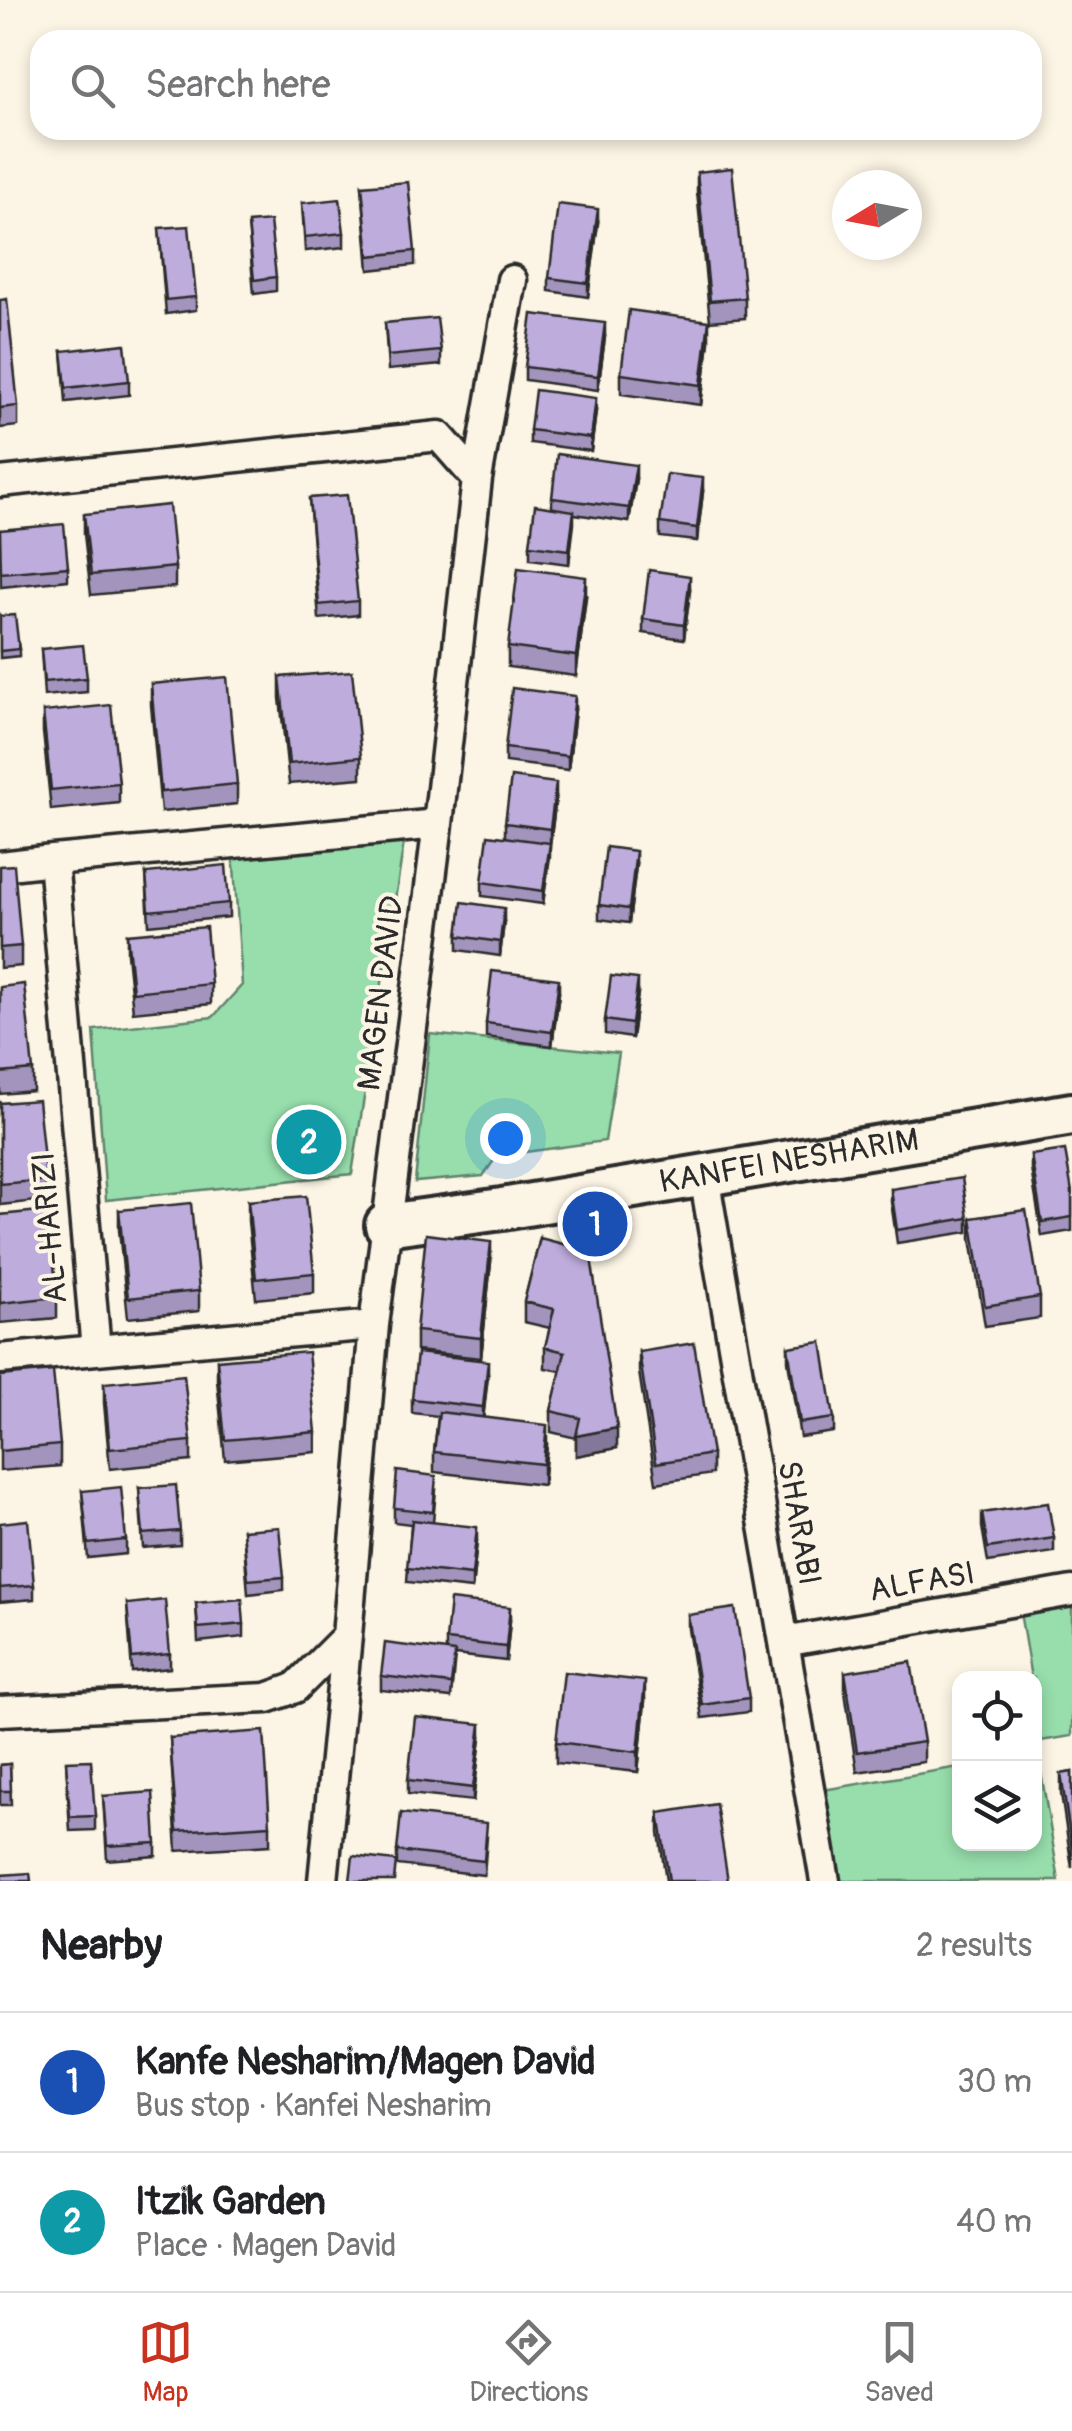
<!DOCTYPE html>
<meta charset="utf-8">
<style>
:root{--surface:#fff;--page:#f2f2f2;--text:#202124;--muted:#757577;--line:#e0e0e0;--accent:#c8321e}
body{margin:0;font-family:Pangolin,sans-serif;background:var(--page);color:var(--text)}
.controls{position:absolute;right:30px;bottom:30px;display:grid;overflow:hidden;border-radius:20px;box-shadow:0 5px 15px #0003}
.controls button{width:90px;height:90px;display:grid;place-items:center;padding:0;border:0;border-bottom:2px solid var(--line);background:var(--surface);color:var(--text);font:50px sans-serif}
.compass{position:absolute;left:832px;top:170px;width:90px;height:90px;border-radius:50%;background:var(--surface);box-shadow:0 5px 15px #0003;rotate:260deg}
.you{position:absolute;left:505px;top:1138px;width:35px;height:35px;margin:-25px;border:8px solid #fff;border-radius:50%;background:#1a73e8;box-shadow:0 0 0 15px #1a73e833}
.badge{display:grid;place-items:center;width:65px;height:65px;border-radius:50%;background:var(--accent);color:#fff;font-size:32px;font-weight:700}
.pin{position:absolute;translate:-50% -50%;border:5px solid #fff;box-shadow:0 2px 10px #0006}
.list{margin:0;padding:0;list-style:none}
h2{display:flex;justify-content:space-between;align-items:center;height:130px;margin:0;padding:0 40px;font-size:42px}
h2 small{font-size:32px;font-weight:400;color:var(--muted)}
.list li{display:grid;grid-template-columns:65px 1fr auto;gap:30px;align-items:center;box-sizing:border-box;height:140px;padding:0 40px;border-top:2px solid var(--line)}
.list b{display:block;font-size:38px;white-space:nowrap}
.list p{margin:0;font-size:32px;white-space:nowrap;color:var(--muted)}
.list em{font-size:32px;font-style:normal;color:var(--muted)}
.icon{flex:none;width:55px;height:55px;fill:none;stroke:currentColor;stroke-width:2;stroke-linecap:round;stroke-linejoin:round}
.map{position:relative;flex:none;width:1072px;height:1881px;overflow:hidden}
.search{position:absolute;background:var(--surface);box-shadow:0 5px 15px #0003;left:30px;right:30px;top:30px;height:110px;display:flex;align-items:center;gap:25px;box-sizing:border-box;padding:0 35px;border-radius:30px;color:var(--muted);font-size:38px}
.sheet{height:410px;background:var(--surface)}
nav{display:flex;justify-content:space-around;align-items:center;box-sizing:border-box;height:140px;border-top:2px solid var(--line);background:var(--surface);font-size:28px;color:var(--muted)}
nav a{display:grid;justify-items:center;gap:5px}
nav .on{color:var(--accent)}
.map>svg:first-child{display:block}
</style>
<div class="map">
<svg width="1072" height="1881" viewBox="0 0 1072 1881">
<rect width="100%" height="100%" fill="#fcf5e5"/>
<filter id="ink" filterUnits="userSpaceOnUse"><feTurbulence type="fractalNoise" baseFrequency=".01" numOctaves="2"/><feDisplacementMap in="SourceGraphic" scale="20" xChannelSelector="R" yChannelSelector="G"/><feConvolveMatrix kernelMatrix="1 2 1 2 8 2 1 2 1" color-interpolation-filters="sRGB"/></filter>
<g filter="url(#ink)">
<path fill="#97deac" stroke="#61846c" stroke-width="2.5" d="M405,836L352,1174L106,1200L94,1030L213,1017L242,985L233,851Z
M430,1034L619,1053L605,1141L497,1156L483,1176L415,1182Z
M1072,1603V1736L1040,1741L1035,1704L1034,1678H1031L1020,1612Z
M1038,1754L1059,1881H826L811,1792L959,1767L960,1844H1034V1755Z"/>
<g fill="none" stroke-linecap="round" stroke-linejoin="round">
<defs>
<path id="street" d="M477,479L512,280
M0,482L439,436L477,479L438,824L374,1325L347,1636L295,1688L267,1698L0,1711
M0,866L53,860
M704,1176L825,1881
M374,1325L96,1350L53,860L438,824
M0,1359L96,1350
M784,1642L1072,1591
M323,1881L347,1636"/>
<g id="secondary">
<path id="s1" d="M386,1225L502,1209L1072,1114"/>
</g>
</defs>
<use href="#street" stroke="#2b2b2b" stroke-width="35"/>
<use href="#secondary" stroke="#2b2b2b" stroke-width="48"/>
<use href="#street" stroke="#fcf5e5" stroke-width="28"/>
<use href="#secondary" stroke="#fcf5e5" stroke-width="40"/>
</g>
<path fill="#a394bd" stroke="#2b2b2b" stroke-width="2.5" d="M697,172L745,298V318L710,321L697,192Z
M362,186L415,251V265L369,270Z
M302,203L344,233V247L305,251Z
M248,223L276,277V291L254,294Z
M598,223L588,297L549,291V278Z
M159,228L196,297V310L166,314Z
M0,300L18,406V426L0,428Z
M385,323L441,351V365L388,370Z
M605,337L598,390L525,380V367Z
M709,341L701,405L621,394V374Z
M62,351L129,381V395L66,402Z
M596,411L591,451L530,443V430Z
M636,479L629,522L574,514L569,564L530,559V545L552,508V498Z
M703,492L697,541L660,537V523Z
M309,498L358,601V615L319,619Z
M84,514L175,567V587L91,595L84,534Z
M0,530L68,567V580L1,587Z
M690,590L684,639L643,633V619Z
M586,597L576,676L508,667V647Z
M0,616L19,649V656L0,658Z
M41,649L87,678V692L44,696Z
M280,677L361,757V778L289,784L280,698Z
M151,684L237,784V804L161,812L151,705Z
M575,710L568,770L505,762V748Z
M43,712L119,783V803L51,810L43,732Z
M556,797L543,904L482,896V882L505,837V823Z
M636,865L629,923L599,919V905Z
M0,866L21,946V966L0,968Z
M146,873L229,903V917L149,925Z
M504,922L500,956L458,950V936Z
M127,934L211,984V1004L133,1012L127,954Z
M0,987L33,1070V1091L0,1094Z
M559,993L552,1046L486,1037V1023Z
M638,993L632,1038L605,1034V1020Z
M0,1103L46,1180V1200L0,1205Z
M1031,1155L1072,1192V1231L1042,1236L1031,1169Z
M891,1189L968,1218V1232L897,1243L891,1202Z
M248,1201L314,1273V1293L256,1299L248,1221Z
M119,1210L199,1291V1311L128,1318L119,1230Z
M0,1215L57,1297V1318L0,1323Z
M971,1218L1040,1297V1318L985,1326L971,1239Z
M540,1238L617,1448L576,1456V1438L551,1432V1411L561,1371L545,1368V1347L550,1328L524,1322V1302Z
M491,1262L481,1358L416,1351V1331Z
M788,1347L834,1418V1432L800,1437L788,1361Z
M639,1352L712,1454V1474L656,1483L639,1372Z
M217,1360L316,1432V1452L225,1460L217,1380Z
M488,1375L483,1417L547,1445L543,1485L434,1472V1452L438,1416L412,1413V1399Z
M0,1376L60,1445V1466L0,1471Z
M104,1383L191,1441V1461L110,1469L104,1403Z
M139,1488L180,1531V1545L143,1548Z
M436,1490L433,1522L477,1541L472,1589L407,1582L411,1524L394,1522V1508Z
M82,1491L126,1540V1554L88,1558Z
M982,1513L1054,1538V1552L988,1562L982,1527Z
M0,1523L34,1585V1599L0,1602Z
M243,1530L284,1577V1590L248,1594Z
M196,1603L244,1624V1637L198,1642Z
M127,1604L170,1654V1668L132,1672Z
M688,1615L749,1698V1712L702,1718L688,1629Z
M510,1621L506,1661L455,1655L451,1698L381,1690V1676L446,1651V1640Z
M845,1672L924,1742V1762L857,1772L845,1692Z
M645,1701L638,1772L556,1763V1742Z
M170,1738L270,1825V1845L177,1851Z
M481,1738L473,1801L408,1794V1780Z
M66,1761L95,1816V1830L70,1831Z
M10,1764L11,1805H0V1765Z
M1072,1772V1868L1061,1794V1774Z
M103,1796L156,1843V1856L107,1860Z
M659,1813L728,1881H666L659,1833Z
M487,1837L484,1875L397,1865V1851Z"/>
<path fill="#84789a" stroke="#2b2b2b" stroke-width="2.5" d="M598,209V223L588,297V283Z
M709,321V341L701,405V385Z
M605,323V337L598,390V376Z
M596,398V411L591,451V438Z
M636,465V479L629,522V508Z
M703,478V492L697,541V528Z
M574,511V524L569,564V550Z
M690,576V590L684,639V625Z
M586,577V597L576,676V656Z
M575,696V710L568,770V756Z
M556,783V797L550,843V829Z
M550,843V857L543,904V891Z
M636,851V865L629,923V909Z
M504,908V922L500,956V942Z
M559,979V993L552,1046V1032Z
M638,979V993L632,1038V1024Z
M491,1242V1262L481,1358V1338Z
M488,1361V1375L483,1421V1407Z
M547,1425V1445L543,1485V1464Z
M617,1428V1448L576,1456V1436Z
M477,1527V1541L472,1589V1575Z
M510,1607V1621L506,1661V1647Z
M645,1681V1701L638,1772V1752Z
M481,1724V1738L473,1801V1788Z"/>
<path fill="#bdacdc" stroke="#2b2b2b" stroke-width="2.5" d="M732,168L745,298L710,301L697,172Z
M408,182L415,251L369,256L362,186Z
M340,199L344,233L305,237L302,203Z
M558,204L598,209L588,283L549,278Z
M270,221L276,277L254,280L248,223Z
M189,226L196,297L166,300L159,228Z
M7,299L18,406L0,408V300Z
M629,310L709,321L701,385L621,374Z
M532,314L605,323L598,376L525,367Z
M437,318L441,351L388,356L385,323Z
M125,344L129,381L66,388L62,351Z
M535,390L596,398L591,438L530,430Z
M557,454L636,465L629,508L552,498Z
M667,474L703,478L697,528L660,523Z
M347,495L358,601L319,605L309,498Z
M169,505L175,567L91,575L84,514Z
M535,505L574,511L569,550L530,545Z
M64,524L68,567L1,573L0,530Z
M518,568L586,577L576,656L508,647Z
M649,570L690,576L684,625L643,619Z
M15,615L19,649L0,651V616Z
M83,645L87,678L44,682L41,649Z
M352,671L361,757L289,764L280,677Z
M227,677L237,784L161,792L151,684Z
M512,688L575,696L568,756L505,748Z
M111,705L119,783L51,790L43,712Z
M511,777L556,783L550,829L505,823Z
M488,835L550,843L543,891L482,882Z
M606,847L636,851L629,909L599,905Z
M14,865L21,946L0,948V866Z
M226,865L229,903L149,911L146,873Z
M462,902L504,908L500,942L458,936Z
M206,927L211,984L133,992L127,934Z
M492,971L559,979L552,1032L486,1023Z
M611,976L638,979L632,1024L605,1020Z
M24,984L33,1070L0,1073V987Z
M38,1100L46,1180L0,1184V1103Z
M1065,1150L1072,1192V1217L1042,1222L1031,1155Z
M962,1178L968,1218L897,1230L891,1189Z
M306,1196L314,1273L256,1279L248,1201Z
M191,1203L199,1291L128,1298L119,1210Z
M49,1210L57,1297L0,1303V1215Z
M1026,1210L1040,1297L985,1306L971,1218Z
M426,1234L491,1242L481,1338L416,1331Z
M540,1238L590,1251L617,1428L576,1436L580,1418L551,1411L565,1352L545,1347L554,1309L524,1302Z
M822,1342L834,1418L800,1423L788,1347Z
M694,1343L712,1454L656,1463L639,1352Z
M308,1352L316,1432L225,1440L217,1360Z
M417,1353L488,1361L483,1407L412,1399Z
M53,1371L60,1445L0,1451V1376Z
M184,1375L191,1441L110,1449L104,1383Z
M439,1412L547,1425L543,1464L434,1452Z
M397,1471L436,1476L433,1512L394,1508Z
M176,1485L180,1531L143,1534L139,1488Z
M121,1487L126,1540L88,1544L82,1491Z
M1048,1503L1054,1538L988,1548L982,1513Z
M28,1520L34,1585L0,1588V1523Z
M412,1520L477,1527L472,1575L407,1568Z
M279,1527L284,1577L248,1580L243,1530Z
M242,1599L244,1624L198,1628L196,1603Z
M165,1600L170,1654L132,1658L127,1604Z
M450,1600L510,1607L506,1647L446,1640Z
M735,1608L749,1698L702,1705L688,1615Z
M385,1643L455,1652L451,1684L381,1676Z
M911,1662L924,1742L857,1752L845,1672Z
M564,1672L645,1681L638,1752L556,1742Z
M415,1717L481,1724L473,1788L408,1780Z
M264,1731L270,1825L177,1831L170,1738Z
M91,1760L95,1816L70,1817L66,1761Z
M10,1764L11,1791H0V1765Z
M1072,1772V1848L1061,1774Z
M153,1792L156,1843L107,1846L103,1796Z
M716,1804L728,1881H669L659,1813Z
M401,1813L487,1823L484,1861L397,1851Z
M353,1856L396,1861L394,1881H350Z
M30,1873L31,1881H2L1,1875Z"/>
</g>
<g text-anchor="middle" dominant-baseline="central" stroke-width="8" stroke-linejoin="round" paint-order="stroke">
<g font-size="32" fill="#2b2b2b" stroke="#fcf5e5">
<text transform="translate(381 993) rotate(-83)">MAGEN DAVID</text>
<text stroke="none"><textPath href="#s1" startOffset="408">KANFEI NESHARIM</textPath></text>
<text transform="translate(50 1228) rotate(-95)">AL-HARIZI</text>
<text transform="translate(799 1523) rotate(80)">SHARABI</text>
<text transform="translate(922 1582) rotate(-10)">ALFASI</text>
</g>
</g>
</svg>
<div class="controls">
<button><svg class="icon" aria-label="locate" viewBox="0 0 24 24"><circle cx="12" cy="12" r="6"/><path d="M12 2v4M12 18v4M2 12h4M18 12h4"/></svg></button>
<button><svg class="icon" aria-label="layers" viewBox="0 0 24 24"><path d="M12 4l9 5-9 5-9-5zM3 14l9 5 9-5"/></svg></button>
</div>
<svg class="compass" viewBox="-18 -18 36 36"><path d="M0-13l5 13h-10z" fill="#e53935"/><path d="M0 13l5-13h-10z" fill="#757577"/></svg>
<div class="you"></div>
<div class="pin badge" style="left:595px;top:1224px;background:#1a4fb4">1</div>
<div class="pin badge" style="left:309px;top:1142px;background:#0f9aa8">2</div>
<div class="search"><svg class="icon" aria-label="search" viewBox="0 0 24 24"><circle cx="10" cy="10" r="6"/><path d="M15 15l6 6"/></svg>Search here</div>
</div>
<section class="sheet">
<h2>Nearby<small>2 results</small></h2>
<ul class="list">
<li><span class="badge" style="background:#1a4fb4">1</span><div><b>Kanfe Nesharim/Magen David</b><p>Bus stop · Kanfei Nesharim</p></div><em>30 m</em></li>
<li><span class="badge" style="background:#0f9aa8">2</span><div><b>Itzik Garden</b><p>Place · Magen David</p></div><em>40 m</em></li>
</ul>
</section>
<nav>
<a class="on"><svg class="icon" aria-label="map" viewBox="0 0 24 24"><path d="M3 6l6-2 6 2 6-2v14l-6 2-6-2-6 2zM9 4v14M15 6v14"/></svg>Map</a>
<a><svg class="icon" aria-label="directions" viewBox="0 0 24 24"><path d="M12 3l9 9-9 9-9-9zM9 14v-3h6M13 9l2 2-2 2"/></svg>Directions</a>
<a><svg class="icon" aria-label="saved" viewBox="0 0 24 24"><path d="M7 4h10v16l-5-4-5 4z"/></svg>Saved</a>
</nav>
